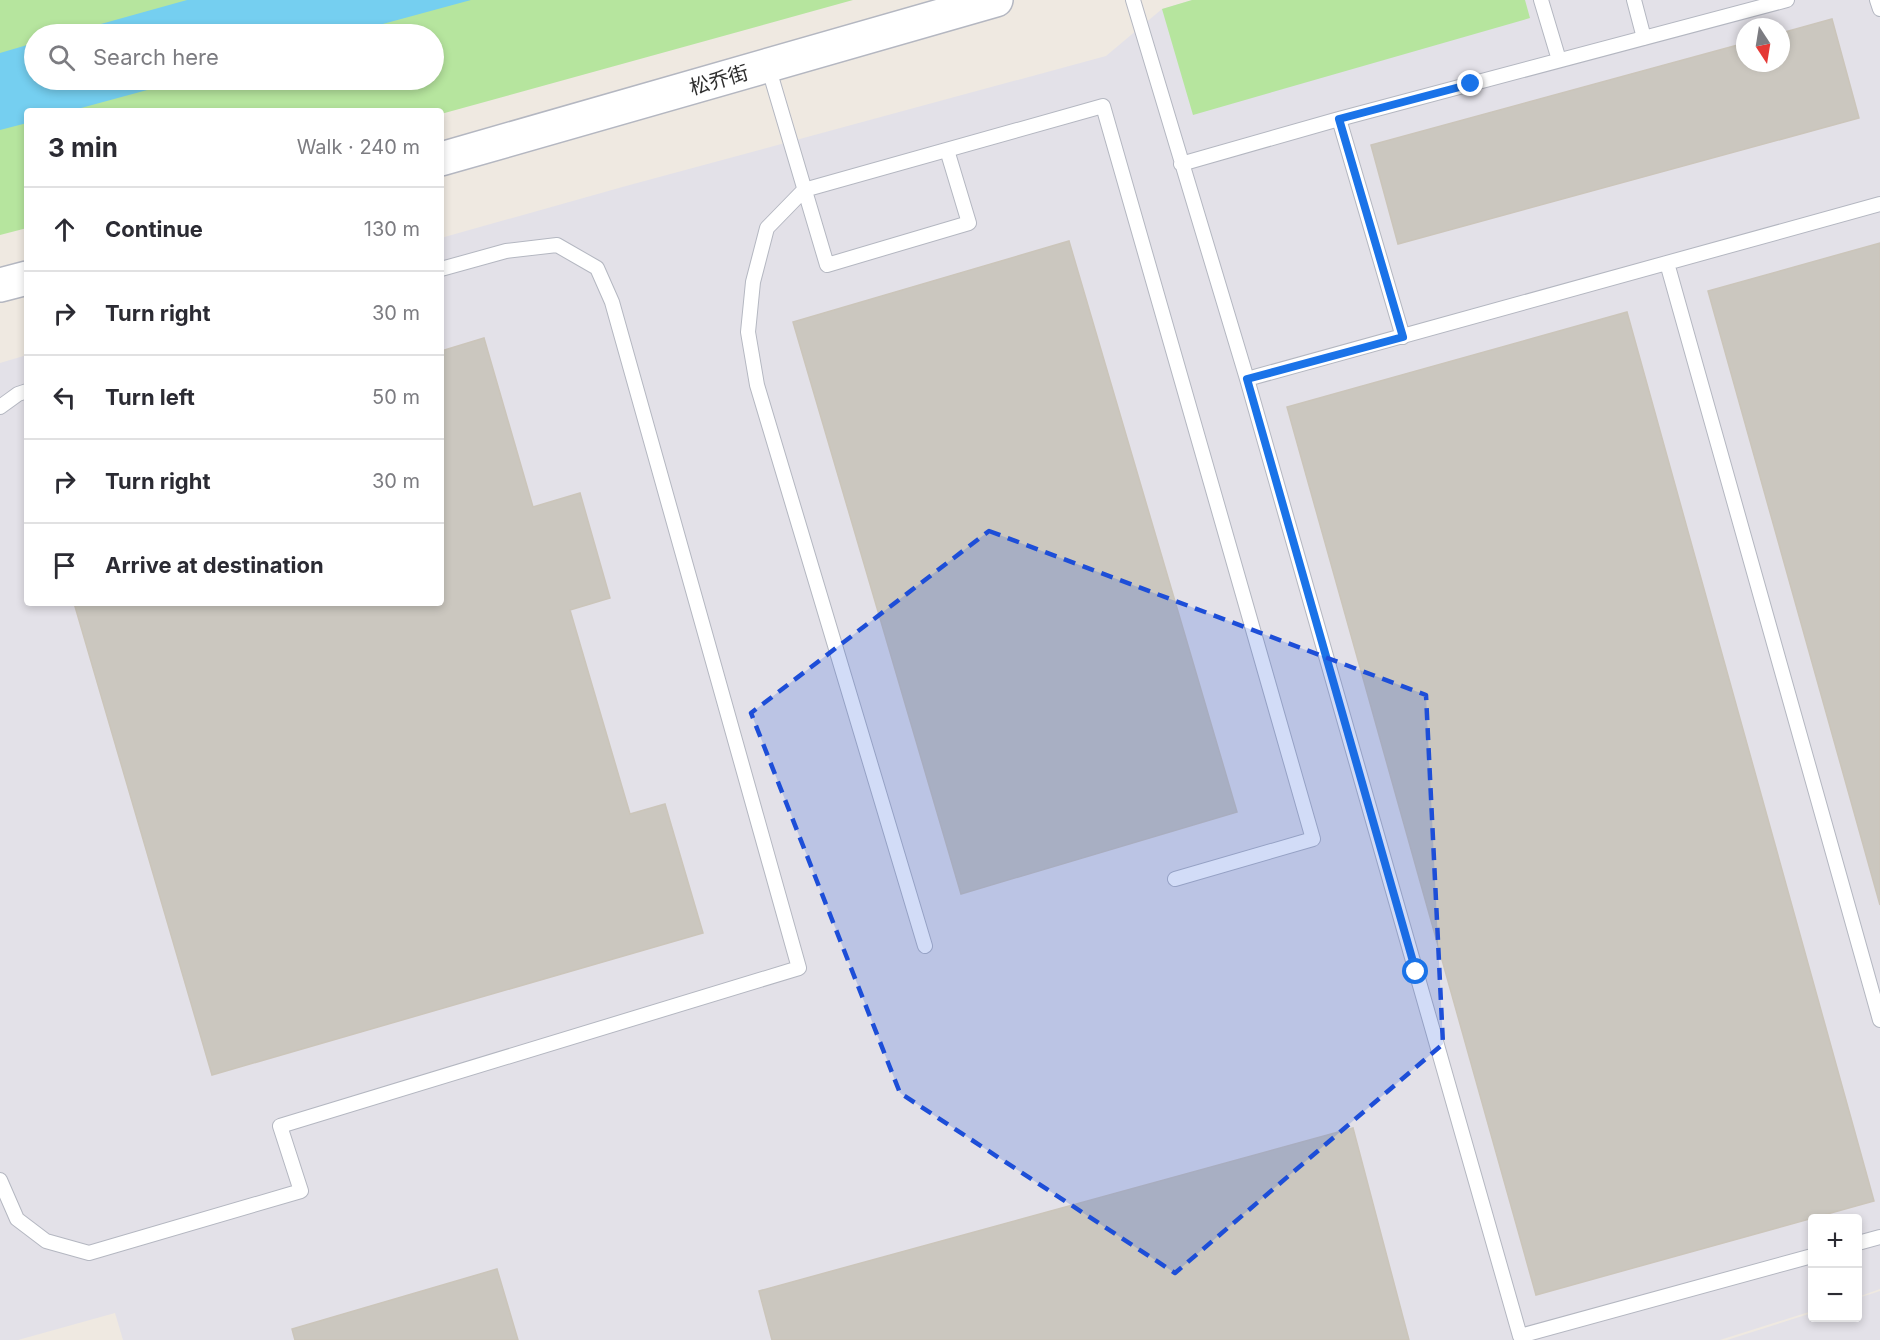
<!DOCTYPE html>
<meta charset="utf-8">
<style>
:root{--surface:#fff;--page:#f2f2f3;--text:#2b2b33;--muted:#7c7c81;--line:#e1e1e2}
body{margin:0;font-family:Inter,"Noto Sans SC",sans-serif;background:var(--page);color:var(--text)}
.controls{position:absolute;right:18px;bottom:18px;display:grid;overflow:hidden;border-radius:6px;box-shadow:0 3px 9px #0003}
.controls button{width:54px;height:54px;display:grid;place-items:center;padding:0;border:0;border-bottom:2px solid var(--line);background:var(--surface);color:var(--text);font:30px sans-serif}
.compass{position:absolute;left:1736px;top:18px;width:54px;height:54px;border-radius:50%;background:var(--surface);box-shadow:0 3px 9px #0003;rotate:168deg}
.stop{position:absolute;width:18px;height:18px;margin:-14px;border:4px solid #1a73e8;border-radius:50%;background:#fff}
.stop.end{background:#1a73e8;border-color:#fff;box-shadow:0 2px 6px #0008}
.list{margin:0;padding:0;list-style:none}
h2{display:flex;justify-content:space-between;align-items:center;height:78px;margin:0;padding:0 24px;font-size:26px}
h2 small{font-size:20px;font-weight:400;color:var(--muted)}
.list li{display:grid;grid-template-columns:39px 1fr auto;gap:18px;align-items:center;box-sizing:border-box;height:84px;padding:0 24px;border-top:2px solid var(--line)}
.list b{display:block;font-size:22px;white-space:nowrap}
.list em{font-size:20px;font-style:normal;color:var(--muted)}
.icon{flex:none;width:33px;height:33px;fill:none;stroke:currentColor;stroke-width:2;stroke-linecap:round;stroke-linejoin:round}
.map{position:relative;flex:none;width:1880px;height:1340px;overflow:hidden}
.search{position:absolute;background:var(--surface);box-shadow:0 3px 9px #0003;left:24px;top:24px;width:420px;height:66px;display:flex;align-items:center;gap:15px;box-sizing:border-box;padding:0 21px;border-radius:33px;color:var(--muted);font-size:22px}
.panel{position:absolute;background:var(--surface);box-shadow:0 3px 9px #0003;left:24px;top:108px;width:420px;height:498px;border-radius:6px}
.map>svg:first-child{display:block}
</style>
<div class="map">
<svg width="1880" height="1340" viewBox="0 0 1880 1340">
<rect width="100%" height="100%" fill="#efe9e1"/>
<path fill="#e3e1e8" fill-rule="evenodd" d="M1192,0H1880V1289L1858,1297V1218H1812V1311L1720,1340H123L115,1313L18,1340H0V363L27,355V603H441V238L626,186L1106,56L1162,9ZM1745,27H1781V63H1745Z
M1880,1291V1340H1727L1812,1313V1318H1858V1298Z"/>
<path fill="#b6e59e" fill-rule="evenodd" d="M0,0H853L441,114V111H27V228L0,235ZM34,34H434V80H34Z
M1192,0H1525L1530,18L1193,115L1162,9Z"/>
<path fill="#75cff0" d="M187,0H471L346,34H65Z
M34,43V80H184L70,111H27V123L0,130V53Z"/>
<path fill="#cbc7bf" stroke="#cbc5ba" stroke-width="1.5" d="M1832,19L1859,118L1398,244L1371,145L1745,43V63H1781V33Z
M1069,241L1237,812L961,894L793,322Z
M1880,243V905L1708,291Z
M1627,312L1874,1201L1536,1295L1287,407Z
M484,338L533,507L580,493L610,598L570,610L630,814L665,804L703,933L212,1075L74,603H441V351Z
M1353,1128L1409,1340H772L759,1291Z
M497,1269L518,1340H295L292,1329Z"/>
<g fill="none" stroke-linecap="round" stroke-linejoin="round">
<defs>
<path id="lane" d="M1133,0L1247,379L1520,1336L1812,1256
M1541,0L1559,60
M1634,0L1644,38
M1877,0L1880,9
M768,66L827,265L969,223L947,150
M1339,119L1403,337
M1181,164L1339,119L1787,0
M1667,263L1880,1020
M1247,379L1880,204
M0,407L18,394L27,391
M925,946L757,385L748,332L753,282L767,228L804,190L1103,106L1313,839L1175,879
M0,1180L17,1219L46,1241L89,1253L301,1191L280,1126L799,968L612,302L597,268L557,245L506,251L441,269
M1858,1243L1880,1237"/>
<path id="secondary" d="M441,159L996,0
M0,285L27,278"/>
</defs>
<use href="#lane" stroke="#b4b7c1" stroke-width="16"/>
<use href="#secondary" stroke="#b4b7c1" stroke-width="36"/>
<use href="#lane" stroke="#fff" stroke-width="14"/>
<use href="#secondary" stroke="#fff" stroke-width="33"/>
</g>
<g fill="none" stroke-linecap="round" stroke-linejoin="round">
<path stroke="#1a73e8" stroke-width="8" d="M1416,972L1247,379L1403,337L1339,119L1471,84"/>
</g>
<path fill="#1d4ed8" fill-opacity="0.2" stroke="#1d4ed8" stroke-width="4.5" stroke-dasharray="12 8" stroke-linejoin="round" d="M989,531L1426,695L1443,1044L1175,1273L900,1093L751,713Z"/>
<g text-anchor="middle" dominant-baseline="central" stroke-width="4.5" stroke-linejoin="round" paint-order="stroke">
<g font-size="20" fill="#2e2e2e" stroke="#fff">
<text transform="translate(719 80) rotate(-16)">松乔街</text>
</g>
</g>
</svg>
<div class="controls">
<button>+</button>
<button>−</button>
</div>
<svg class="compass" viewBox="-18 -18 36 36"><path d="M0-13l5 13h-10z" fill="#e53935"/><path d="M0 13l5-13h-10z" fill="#7c7c81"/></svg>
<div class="stop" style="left:1416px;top:972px"></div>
<div class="stop end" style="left:1471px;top:84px"></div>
<div class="search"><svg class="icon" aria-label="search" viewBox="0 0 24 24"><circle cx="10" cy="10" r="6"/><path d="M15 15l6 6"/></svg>Search here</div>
<section class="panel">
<h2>3 min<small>Walk · 240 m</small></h2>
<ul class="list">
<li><svg class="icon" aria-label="ahead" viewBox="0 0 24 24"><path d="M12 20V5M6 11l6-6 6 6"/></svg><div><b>Continue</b></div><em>130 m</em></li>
<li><svg class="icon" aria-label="right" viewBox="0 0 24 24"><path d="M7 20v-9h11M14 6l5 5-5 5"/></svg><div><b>Turn right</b></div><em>30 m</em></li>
<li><svg class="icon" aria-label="left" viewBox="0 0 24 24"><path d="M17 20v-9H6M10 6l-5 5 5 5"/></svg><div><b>Turn left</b></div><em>50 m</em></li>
<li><svg class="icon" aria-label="right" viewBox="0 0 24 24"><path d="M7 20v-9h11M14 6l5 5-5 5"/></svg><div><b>Turn right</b></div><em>30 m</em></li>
<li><svg class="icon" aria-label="arrive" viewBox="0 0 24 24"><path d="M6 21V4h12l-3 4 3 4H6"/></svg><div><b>Arrive at destination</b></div></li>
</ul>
</section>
</div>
